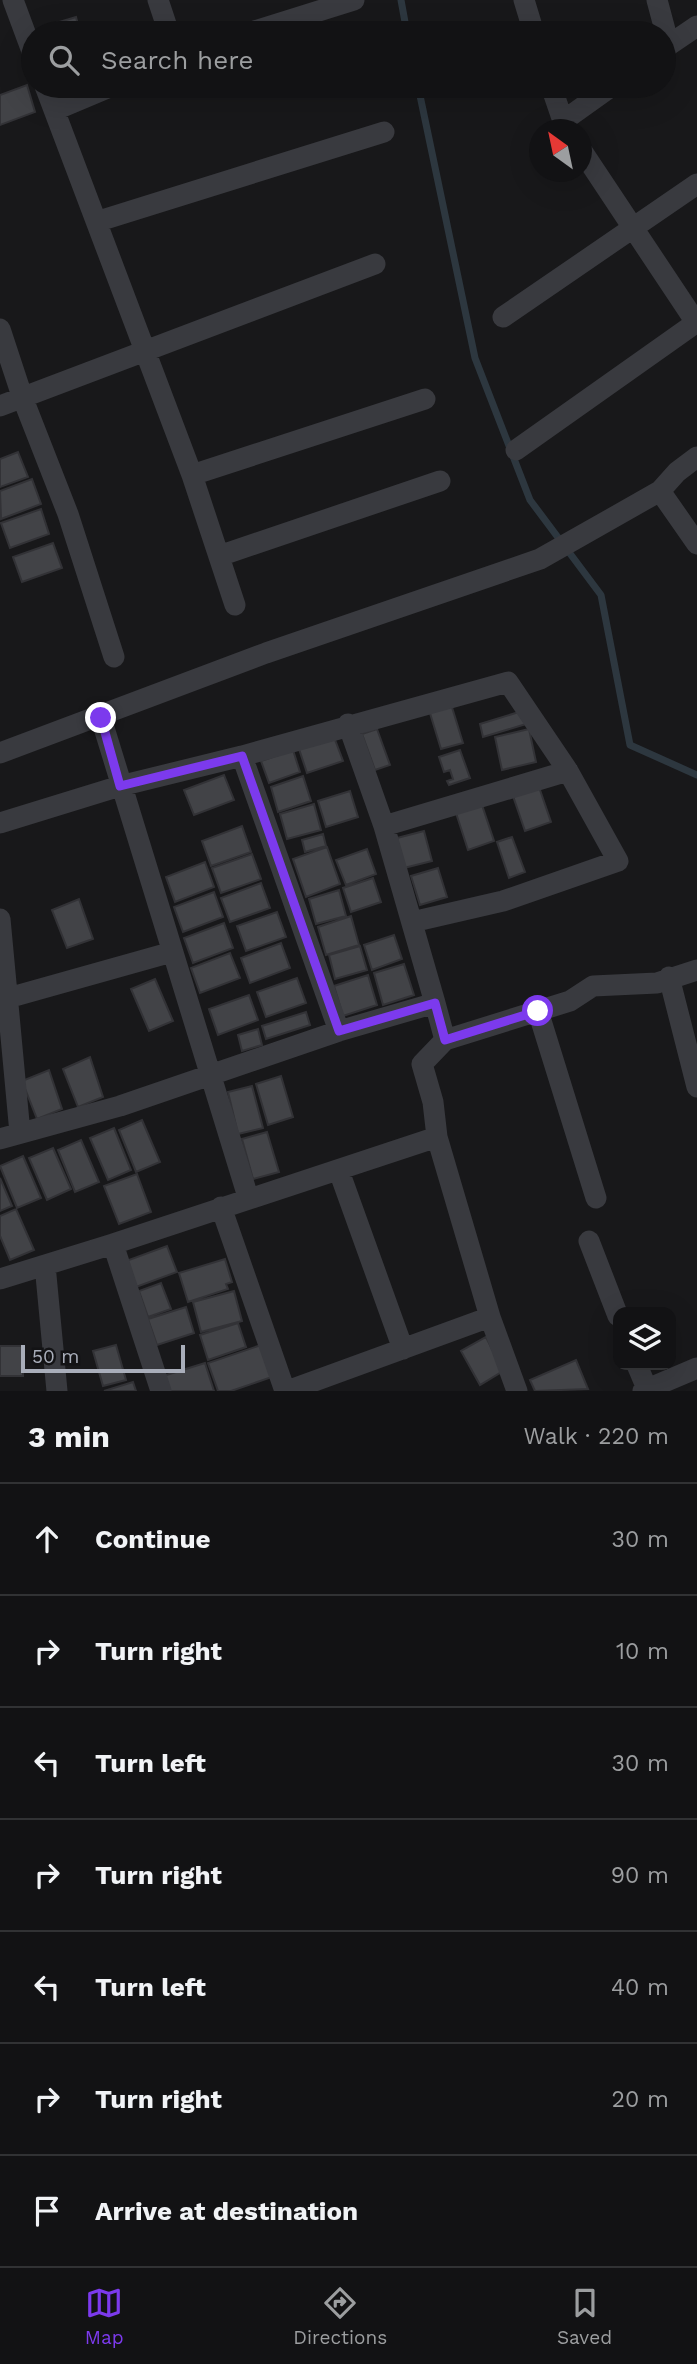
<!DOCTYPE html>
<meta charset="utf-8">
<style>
:root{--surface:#121214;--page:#1f2022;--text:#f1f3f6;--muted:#9c9ea0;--line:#313234;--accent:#7c3aed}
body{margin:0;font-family:"Work Sans",sans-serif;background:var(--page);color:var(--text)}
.controls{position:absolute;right:21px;bottom:21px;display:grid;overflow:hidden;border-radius:14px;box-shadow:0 7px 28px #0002}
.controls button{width:63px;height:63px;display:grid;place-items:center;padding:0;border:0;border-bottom:2px solid var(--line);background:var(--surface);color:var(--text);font:35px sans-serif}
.compass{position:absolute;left:529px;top:119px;width:63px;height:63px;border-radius:50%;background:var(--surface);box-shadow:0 7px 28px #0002;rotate:327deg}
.scale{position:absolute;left:21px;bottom:18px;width:164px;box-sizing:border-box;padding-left:7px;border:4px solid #a9aeba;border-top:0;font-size:19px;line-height:24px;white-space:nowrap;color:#a9aeba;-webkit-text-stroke:5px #131315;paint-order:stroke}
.stop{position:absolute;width:21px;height:21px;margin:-16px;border:5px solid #7c3aed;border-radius:50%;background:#fff}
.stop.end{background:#7c3aed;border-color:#fff;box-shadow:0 2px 7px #0008}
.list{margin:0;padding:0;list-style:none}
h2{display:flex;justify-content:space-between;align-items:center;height:91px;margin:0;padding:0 28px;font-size:30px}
h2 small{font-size:23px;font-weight:400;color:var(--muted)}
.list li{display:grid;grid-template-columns:46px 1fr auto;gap:21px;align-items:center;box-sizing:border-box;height:112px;padding:0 28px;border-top:2px solid var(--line)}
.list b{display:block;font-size:26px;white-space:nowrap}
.list em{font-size:23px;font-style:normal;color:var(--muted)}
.icon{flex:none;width:38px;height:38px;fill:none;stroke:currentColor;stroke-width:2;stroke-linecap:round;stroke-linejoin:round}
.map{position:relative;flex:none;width:697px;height:1391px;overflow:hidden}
.search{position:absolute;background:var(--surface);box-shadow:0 7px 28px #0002;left:21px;right:21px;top:21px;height:77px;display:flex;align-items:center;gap:18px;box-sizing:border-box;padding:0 24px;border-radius:38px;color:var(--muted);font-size:26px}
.sheet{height:875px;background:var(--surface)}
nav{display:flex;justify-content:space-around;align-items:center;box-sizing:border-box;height:98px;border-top:2px solid var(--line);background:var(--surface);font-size:19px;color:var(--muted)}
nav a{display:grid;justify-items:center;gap:4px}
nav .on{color:var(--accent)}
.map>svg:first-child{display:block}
</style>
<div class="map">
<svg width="697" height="1391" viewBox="0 0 697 1391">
<rect width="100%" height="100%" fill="#18181a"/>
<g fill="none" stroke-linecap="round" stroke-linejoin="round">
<path stroke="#2d373f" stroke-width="7" d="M401,0L407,33
M418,86L475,358L530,500L601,595L630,745L697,775"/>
</g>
<path fill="#424347" stroke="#323236" stroke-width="2" d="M76,17L80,32L97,27L99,33H48L46,26Z
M27,85L35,112L0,125V95Z
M18,452L28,477L0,487V459Z
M32,479L41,504L1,519L0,491Z
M41,509L49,534L10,548L1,523Z
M53,543L62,568L22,582L13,557Z
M451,704L463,743L441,749L429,710Z
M522,711L526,724L483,737L480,724Z
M377,729L390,765L375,770L362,734Z
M529,729L536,762L502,770L495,737Z
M334,737L343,761L307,773L299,749Z
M293,750L300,772L269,783L261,761Z
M460,750L470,778L449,785L447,781L453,779L450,770L444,772L439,757Z
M224,775L234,800L194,815L184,790Z
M303,776L311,801L278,812L271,787Z
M539,787L551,822L525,831L513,796Z
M350,791L358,817L326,827L318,801Z
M314,804L321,830L287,839L280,814Z
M482,805L494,841L468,850L456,813Z
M242,826L251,852L211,866L202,841Z
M424,831L432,861L404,868L397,838Z
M323,834L326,846L305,852L302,840Z
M512,837L525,872L509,878L497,842Z
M327,847L340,884L306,897L293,859Z
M367,849L376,874L346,885L336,860Z
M252,854L261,879L221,893L212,868Z
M205,862L214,887L175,902L166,877Z
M438,868L447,897L420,905L411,876Z
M373,878L381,902L351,912L343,888Z
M261,883L270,908L230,922L221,898Z
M339,890L346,916L316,924L309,899Z
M214,892L223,917L183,932L174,907Z
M79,899L93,939L67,948L52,910Z
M277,912L286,937L246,951L237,926Z
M351,916L359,945L326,955L318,927Z
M224,923L233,948L193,963L184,938Z
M394,935L402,959L372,970L364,945Z
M281,943L290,968L250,983L241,958Z
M360,946L367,970L335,979L329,955Z
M230,953L240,978L200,993L191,968Z
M404,964L414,995L383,1005L374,973Z
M368,975L377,1005L343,1016L334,986Z
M297,978L306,1003L266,1017L257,992Z
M155,979L173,1021L149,1031L131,989Z
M249,995L258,1020L218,1035L209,1009Z
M306,1012L310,1025L266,1039L262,1026Z
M258,1029L262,1045L242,1051L238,1035Z
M90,1057L103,1097L78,1107L63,1069Z
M49,1070L62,1109L37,1119L22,1081Z
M281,1076L293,1117L268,1125L256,1084Z
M252,1086L263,1128L238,1134L228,1092Z
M142,1120L160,1162L136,1172L119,1130Z
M114,1128L131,1170L108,1180L90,1138Z
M267,1132L279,1172L253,1179L242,1139Z
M81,1140L99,1182L75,1192L58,1150Z
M53,1148L71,1189L47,1200L29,1158Z
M23,1156L41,1198L17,1208L0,1166Z
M137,1174L151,1212L119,1224L104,1186Z
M0,1178L12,1206L0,1211Z
M16,1209L34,1250L10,1260L0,1236V1216Z
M167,1246L177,1272L136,1287L126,1261Z
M225,1259L232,1282L226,1284L228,1289L188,1302L179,1273Z
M161,1283L171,1309L148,1317L139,1291Z
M234,1291L242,1321L201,1332L193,1302Z
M186,1307L194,1333L157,1345L148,1319Z
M238,1323L246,1347L208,1360L200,1335Z
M486,1337L503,1371L480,1385L461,1351Z
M116,1345L126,1380L103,1386L93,1351Z
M261,1345L272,1377L231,1391H218L208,1363Z
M0,1346H23V1376H0Z
M576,1360L588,1389L535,1391L530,1380Z
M205,1363L214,1391H168L163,1376Z
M133,1382L136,1391H104Z"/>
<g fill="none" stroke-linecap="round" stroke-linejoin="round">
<path stroke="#393a3f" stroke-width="21" d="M13,0L33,54
M158,0L169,33
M524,0L534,33
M657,0L669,45L697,26
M248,33L354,0
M45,86L192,475L235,605
M551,86L563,121
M55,110L112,86
M568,130L563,121L612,86
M582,151L697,324
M99,221L384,132
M503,317L697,184
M0,329L23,399L68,514L114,657
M0,406L375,264
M516,450L697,322
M192,475L425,399
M660,491L697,544
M219,556L440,481
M101,718L248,1197
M0,753L266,653L540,559L660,491L677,472L697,457
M0,823L120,786L242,756L508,682L568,771L618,861L503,901L412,922
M384,826L568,771
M0,919L20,1133
M669,977L697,1087
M8,998L172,952
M538,1011L596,1198
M339,1031L435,1003L384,826L348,724
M445,1040L570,1001L593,986L657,983L697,970
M0,1139L120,1106L339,1031L242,756
M339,1171L403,1349
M221,1207L285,1391
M589,1241L618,1316
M45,1265L57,1391
M0,1279L113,1244
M490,1317L517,1391
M637,1365L648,1391
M161,1391L113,1244L437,1137L433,1102L422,1064L445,1040L435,1003
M287,1391L490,1317L437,1137
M643,1391L697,1368"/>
</g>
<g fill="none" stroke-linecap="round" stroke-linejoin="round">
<path stroke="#7c3aed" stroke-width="9" d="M101,718L120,786L242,756L339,1031L435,1003L445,1040L538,1011"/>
</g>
</svg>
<div class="controls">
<button><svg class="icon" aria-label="layers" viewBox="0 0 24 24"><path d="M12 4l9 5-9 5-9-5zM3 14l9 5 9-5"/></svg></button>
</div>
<svg class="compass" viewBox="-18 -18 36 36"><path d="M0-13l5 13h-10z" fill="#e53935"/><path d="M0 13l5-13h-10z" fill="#9c9ea0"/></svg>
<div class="scale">50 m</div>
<div class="stop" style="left:538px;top:1011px"></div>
<div class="stop end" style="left:101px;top:718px"></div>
<div class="search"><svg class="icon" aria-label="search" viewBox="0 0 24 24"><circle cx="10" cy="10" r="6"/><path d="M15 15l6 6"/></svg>Search here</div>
</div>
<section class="sheet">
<h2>3 min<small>Walk · 220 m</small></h2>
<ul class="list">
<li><svg class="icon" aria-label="ahead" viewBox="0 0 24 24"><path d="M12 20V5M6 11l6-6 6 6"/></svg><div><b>Continue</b></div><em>30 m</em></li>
<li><svg class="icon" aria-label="right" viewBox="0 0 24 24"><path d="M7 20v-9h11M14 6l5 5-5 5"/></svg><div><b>Turn right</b></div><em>10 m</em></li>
<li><svg class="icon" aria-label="left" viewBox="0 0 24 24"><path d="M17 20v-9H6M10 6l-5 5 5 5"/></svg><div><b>Turn left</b></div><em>30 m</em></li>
<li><svg class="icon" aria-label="right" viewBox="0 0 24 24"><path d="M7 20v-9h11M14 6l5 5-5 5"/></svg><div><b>Turn right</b></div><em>90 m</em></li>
<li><svg class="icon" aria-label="left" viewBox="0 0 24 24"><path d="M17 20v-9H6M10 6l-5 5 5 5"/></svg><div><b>Turn left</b></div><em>40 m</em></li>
<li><svg class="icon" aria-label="right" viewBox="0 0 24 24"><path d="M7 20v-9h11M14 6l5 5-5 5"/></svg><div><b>Turn right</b></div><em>20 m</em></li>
<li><svg class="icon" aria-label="arrive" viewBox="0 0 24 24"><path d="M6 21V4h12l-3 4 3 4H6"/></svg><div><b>Arrive at destination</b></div></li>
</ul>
</section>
<nav>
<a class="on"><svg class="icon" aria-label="map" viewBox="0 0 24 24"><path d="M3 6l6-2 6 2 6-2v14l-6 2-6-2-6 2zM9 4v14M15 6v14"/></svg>Map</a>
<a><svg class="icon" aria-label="directions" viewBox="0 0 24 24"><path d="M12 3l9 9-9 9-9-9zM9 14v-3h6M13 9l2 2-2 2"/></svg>Directions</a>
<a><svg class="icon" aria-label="saved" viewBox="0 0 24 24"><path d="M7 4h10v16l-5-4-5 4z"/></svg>Saved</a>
</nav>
